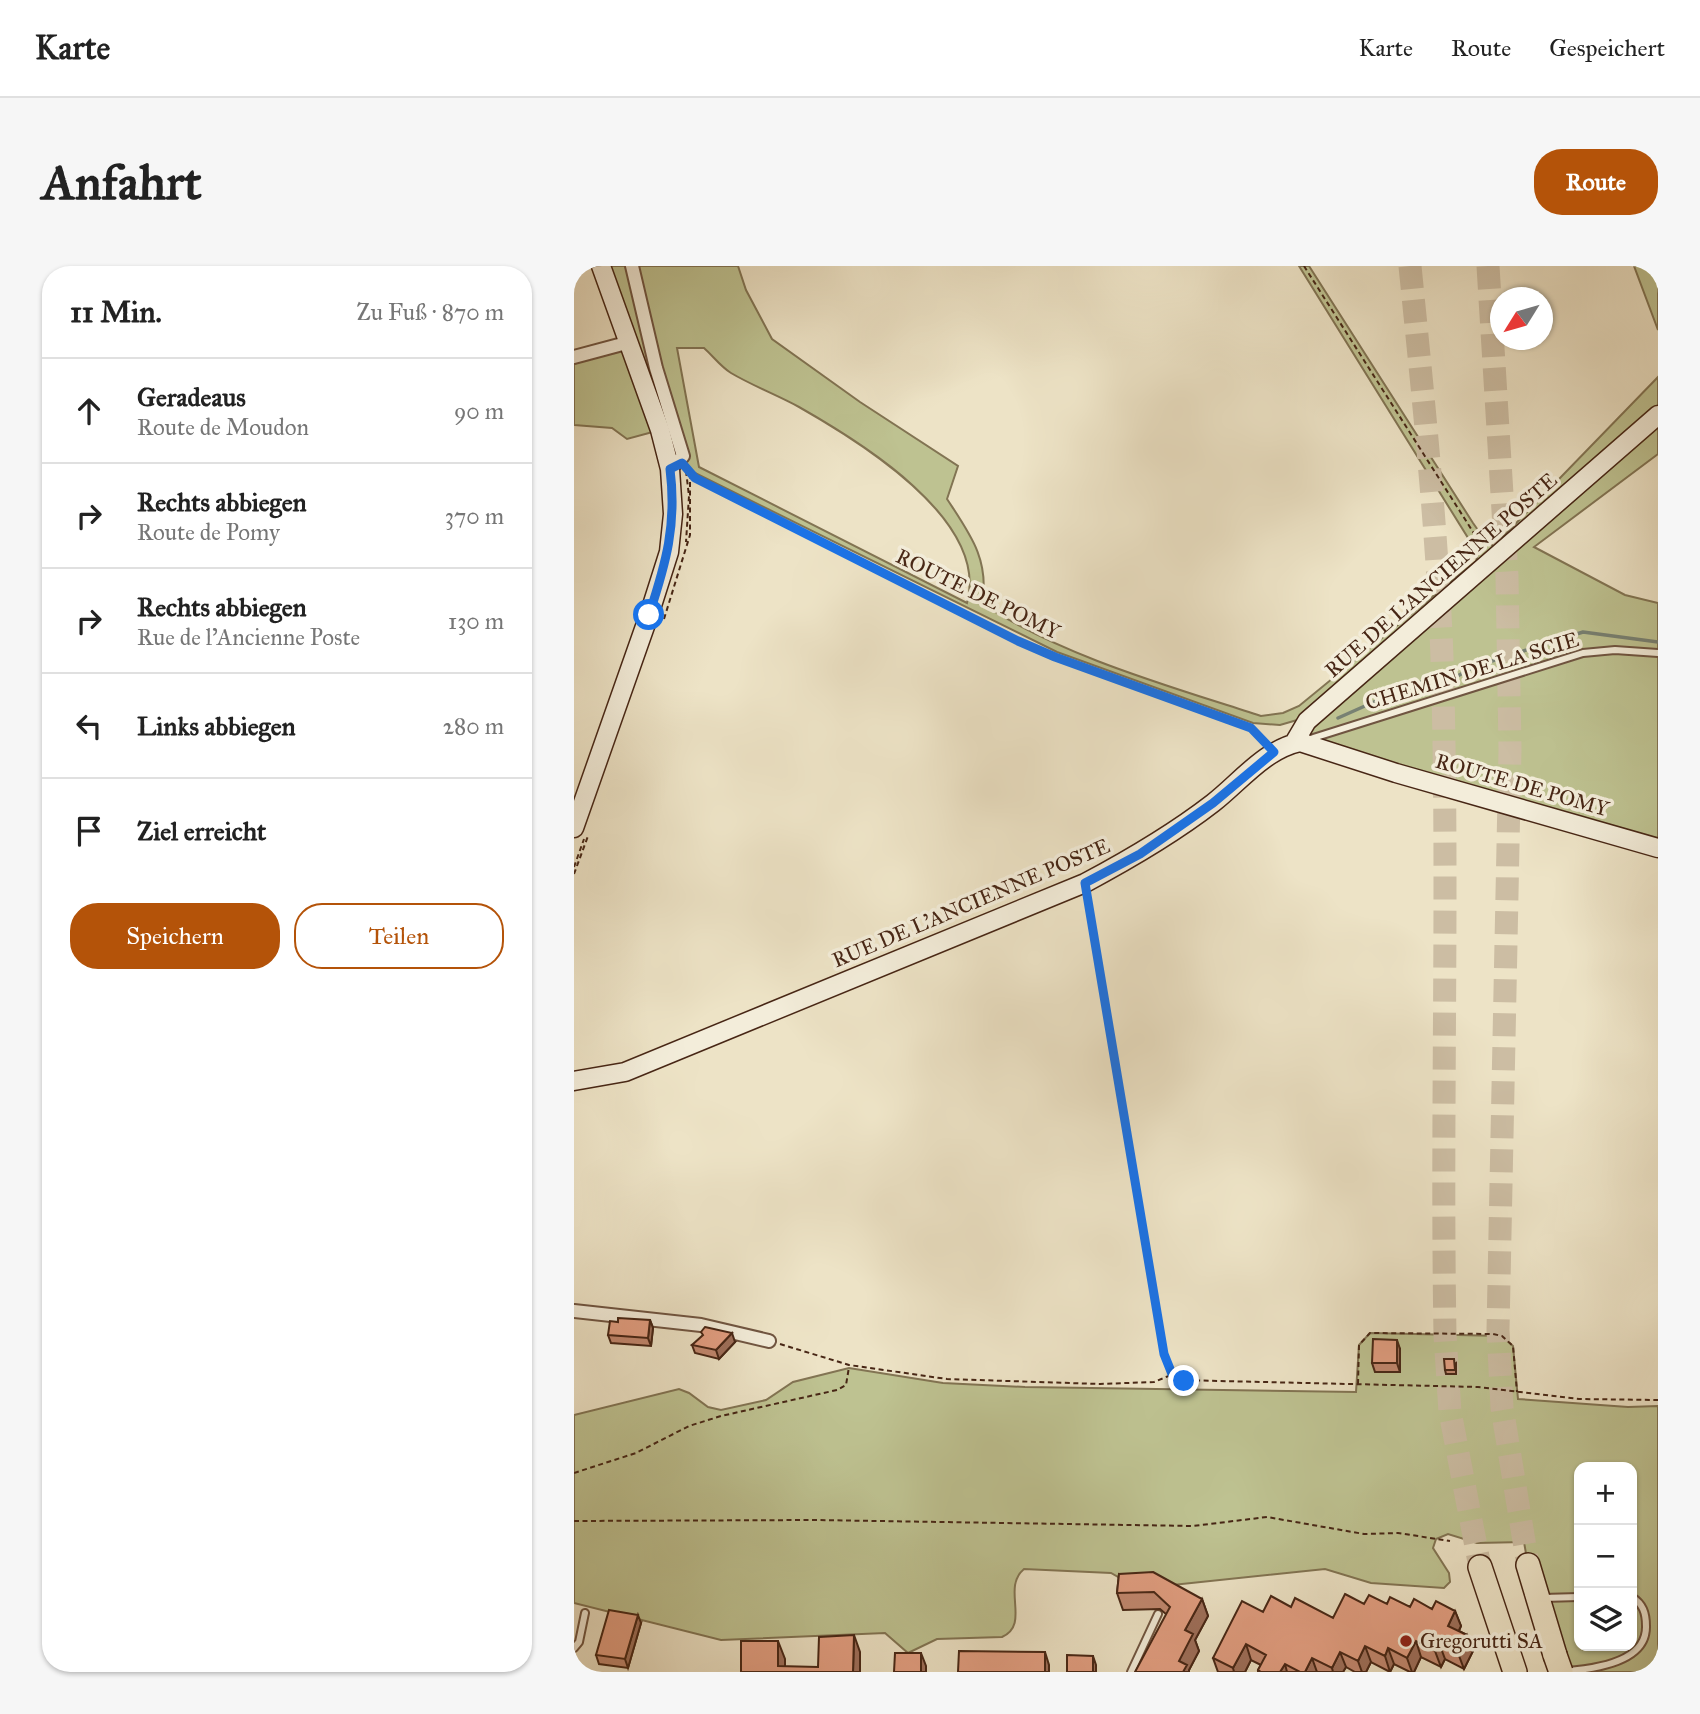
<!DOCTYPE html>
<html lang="de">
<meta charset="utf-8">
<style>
:root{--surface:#fff;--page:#f6f6f6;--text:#222;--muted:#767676;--line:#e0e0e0;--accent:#b45309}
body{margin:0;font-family:"IM FELL Great Primer",serif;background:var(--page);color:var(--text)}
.controls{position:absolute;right:21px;bottom:21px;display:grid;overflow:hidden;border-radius:14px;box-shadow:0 2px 5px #0004}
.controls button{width:63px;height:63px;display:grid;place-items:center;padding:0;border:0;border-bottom:2px solid var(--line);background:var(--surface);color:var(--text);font:35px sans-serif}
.compass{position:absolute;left:916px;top:21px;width:63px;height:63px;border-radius:50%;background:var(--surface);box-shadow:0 2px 5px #0004;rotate:233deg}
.stop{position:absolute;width:21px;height:21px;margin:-16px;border:5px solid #1a73e8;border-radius:50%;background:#fff}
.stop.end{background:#1a73e8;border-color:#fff;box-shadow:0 2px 7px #0008}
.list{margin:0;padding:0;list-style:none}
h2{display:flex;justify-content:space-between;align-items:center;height:91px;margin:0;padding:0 28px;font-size:30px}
h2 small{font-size:23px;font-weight:400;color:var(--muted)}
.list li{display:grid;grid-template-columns:46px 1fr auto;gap:21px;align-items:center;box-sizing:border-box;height:105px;padding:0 28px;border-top:2px solid var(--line)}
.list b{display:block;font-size:26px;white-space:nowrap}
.list p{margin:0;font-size:23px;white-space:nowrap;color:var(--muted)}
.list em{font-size:23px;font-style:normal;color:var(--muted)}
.actions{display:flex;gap:14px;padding:21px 28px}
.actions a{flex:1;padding:16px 0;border:2px solid var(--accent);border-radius:28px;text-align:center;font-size:24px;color:var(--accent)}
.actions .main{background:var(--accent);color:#fff}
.icon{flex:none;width:38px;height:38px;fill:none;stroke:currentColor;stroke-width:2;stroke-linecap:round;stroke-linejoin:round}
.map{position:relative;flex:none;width:1084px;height:1406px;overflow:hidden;border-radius:28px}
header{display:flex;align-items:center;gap:42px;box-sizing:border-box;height:98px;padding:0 35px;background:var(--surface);border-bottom:2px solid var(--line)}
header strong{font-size:33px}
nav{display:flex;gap:38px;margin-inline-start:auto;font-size:24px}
.intro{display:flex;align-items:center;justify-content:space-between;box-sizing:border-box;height:168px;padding:0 42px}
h1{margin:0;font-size:49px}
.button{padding:18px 32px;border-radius:28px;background:var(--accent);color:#fff;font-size:24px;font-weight:700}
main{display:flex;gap:42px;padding:0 42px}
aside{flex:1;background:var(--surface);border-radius:28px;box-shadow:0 2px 5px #0004}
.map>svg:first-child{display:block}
</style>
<header>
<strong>Karte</strong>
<nav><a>Karte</a><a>Route</a><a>Gespeichert</a></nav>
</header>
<div class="intro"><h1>Anfahrt</h1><a class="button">Route</a></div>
<main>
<aside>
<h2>11 Min.<small>Zu Fuß · 870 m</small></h2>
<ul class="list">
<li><svg class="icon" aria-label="ahead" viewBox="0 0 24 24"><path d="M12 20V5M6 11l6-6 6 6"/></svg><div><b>Geradeaus</b><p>Route de Moudon</p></div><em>90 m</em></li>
<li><svg class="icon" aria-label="right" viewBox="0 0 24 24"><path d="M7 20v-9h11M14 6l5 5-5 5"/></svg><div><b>Rechts abbiegen</b><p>Route de Pomy</p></div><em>370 m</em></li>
<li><svg class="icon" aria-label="right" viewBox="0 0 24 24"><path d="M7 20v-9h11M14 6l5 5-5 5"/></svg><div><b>Rechts abbiegen</b><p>Rue de l'Ancienne Poste</p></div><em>130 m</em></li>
<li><svg class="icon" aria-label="left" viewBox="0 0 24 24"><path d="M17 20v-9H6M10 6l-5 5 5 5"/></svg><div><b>Links abbiegen</b></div><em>280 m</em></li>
<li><svg class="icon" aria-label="arrive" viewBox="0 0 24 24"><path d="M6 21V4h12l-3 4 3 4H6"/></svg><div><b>Ziel erreicht</b></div></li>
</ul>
<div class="actions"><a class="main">Speichern</a><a>Teilen</a></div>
</aside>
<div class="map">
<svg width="1084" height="1406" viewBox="0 0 1084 1406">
<rect width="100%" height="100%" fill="#ede3c6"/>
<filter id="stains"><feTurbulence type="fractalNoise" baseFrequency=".00286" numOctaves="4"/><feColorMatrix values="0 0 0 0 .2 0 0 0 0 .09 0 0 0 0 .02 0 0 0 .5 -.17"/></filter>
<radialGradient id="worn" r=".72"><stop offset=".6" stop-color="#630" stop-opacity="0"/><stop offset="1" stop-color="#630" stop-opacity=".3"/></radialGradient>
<path fill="#bec291" stroke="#827453" stroke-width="2" fill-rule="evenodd" d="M27,0H164L172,24L198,73L286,136L384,200L373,233C396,268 416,294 408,338C493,392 592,419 687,450L709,447L725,440L902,295L904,288L725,0H735L899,257L913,277L920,280L1084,111V144L730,452L706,459L679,457L483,386L117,205L102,189L62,92L86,164L53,173L38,162L0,159V91L56,76ZM103,82H130C139,90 147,101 157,107C179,120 203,129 225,141C285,175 416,254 393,337L125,201Z
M1060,0H1084V64Z
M1084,157V188L960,281L1051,329L1084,337V582L726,476L738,461Z
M796,1067L928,1070L939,1080L944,1133L1054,1141L1084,1140V1406H987L954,1299L950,1276L903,1277L874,1268L862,1273L859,1282L875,1307L876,1316L870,1322L797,1317L751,1303L570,1322L560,1320L537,1307L450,1303C427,1322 457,1358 428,1371L363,1373L334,1387L311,1367L147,1374L0,1337V1149L105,1123L115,1127L134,1141L147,1144L192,1134L219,1116L275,1102L369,1117L451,1121L782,1126L785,1079ZM1005,1201H1058V1380H1005Z"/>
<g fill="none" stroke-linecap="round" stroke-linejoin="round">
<path stroke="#788173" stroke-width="3.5" d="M764,452L838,419L859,412L876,414L902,400L1009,366L1084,376"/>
<path stroke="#ccbda3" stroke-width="23" stroke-dasharray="23 11" stroke-linecap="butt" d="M836,0C849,130 863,261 868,391C875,617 867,843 871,1069L876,1146L906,1301
M914,0L933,310L936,483L924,1064L928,1142L954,1299"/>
<defs>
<path id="lane" d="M736,473L1009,387L1041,384L1084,387
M969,1332L1005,1331
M0,1382L5,1376L11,1347
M992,1405C1020,1403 1073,1396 1072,1360C1072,1347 1069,1338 1058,1331
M557,1406L584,1348"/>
<path id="street" d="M58,0L82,102L109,190L96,203
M0,91L56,76
M0,1045L127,1059L195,1075"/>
<path id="secondary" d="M720,477L733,455L1084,149
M0,562L75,349L95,286L99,248L96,203L86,164L27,0
M0,815L51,806L511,617C556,593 599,568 639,537C667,515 690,484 726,476L822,507L1084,582"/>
<path id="highway" d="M954,1299L981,1389
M906,1301L941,1406"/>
</defs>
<use href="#lane" stroke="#705541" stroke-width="10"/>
<use href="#street" stroke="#705541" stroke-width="16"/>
<use href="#secondary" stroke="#472615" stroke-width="21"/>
<use href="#highway" stroke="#472615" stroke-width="26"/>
<path stroke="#472615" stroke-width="2" stroke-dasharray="5 3.5" stroke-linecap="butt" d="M730,0L908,280
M114,204L121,212L445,375L677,462L688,474
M112,205L115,230L112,276
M90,353L116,269V209
M0,601L10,573
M0,608L14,570
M514,632L590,1089L594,1102L603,1114L904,1121L1005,1133L1084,1134
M206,1078L275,1099L373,1113L526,1118L580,1116L597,1109
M784,1118L785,1079L796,1067L919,1068L928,1070L939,1080L943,1126
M0,1207L62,1187L115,1160L147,1150L263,1124L272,1119L275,1101
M0,1255L240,1254L619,1260L693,1251L790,1268L824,1267L876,1275"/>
<use href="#lane" stroke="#f3edda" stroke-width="6"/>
<use href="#street" stroke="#f3edda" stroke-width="12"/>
<use href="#secondary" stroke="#f3edda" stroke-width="18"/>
<use href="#highway" stroke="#ede3c6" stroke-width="23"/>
<defs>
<path id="highway-bridge" d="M981,1389L987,1406"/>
</defs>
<use href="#highway-bridge" stroke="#472615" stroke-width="26" stroke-linecap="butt"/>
<use href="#highway-bridge" stroke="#ede3c6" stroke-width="23"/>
</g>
<path fill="#c2886f" stroke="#472615" stroke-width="2" d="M76,1054L79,1062L77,1080L37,1077L34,1069L44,1056Z
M161,1076L145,1093L121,1087L118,1079Z
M826,1083V1106H801L798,1097Z
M882,1097V1108H872L871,1104Z
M545,1308L628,1333L634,1350L621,1374L625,1385L615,1404L592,1348L586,1343L549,1344L543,1327Z
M790,1338H813L881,1345L887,1360L885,1365L893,1369L899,1385L890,1403L871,1393L867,1401L847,1391L840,1406H836L820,1398L816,1406L797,1396L792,1406H781L772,1401L769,1406H684V1404L687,1399L677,1394L671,1406H644L639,1392L689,1346L717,1341L759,1352Z
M67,1357L54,1402L25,1398L22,1389Z"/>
<path fill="#9e6f5a" stroke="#472615" stroke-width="2" d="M76,1054L79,1062L77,1080L74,1072Z
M158,1067L161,1076L145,1093L142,1084Z
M823,1074L826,1083V1106L823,1097Z
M628,1333L634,1350L621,1374L625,1385L615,1404V1406H609L605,1395L611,1364Z
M881,1345L887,1360L880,1375L874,1360Z
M64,1349L67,1357L54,1402L51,1393Z
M280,1369L286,1386V1406H279Z
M893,1369L899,1385L890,1403L884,1387Z
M204,1375L211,1393V1406L204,1400Z
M842,1375L847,1391L840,1406H838L833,1392Z
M865,1377L871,1393L867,1401L861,1385Z
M672,1378L677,1394L671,1406H660L659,1402Z
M791,1380L797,1396L792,1406H788L784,1395Z
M814,1382L820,1398L816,1406L811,1390Z
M471,1386L475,1399V1406H471Z
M766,1386L772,1401L769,1406H759L758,1402Z
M347,1387L352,1400V1406H347Z
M519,1390L522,1399V1406H519Z
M738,1392L743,1406H731Z
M711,1398L713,1406H706Z"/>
<path fill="#e29e81" stroke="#472615" stroke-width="2" d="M44,1052L76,1054L74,1072L34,1069L36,1055L44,1056Z
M131,1061L158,1067L142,1084L118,1079L129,1069L127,1066Z
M799,1073L823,1074V1097H798Z
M870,1093H880L881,1104H871Z
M579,1306L628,1333L611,1364L619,1368L605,1395L613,1399L609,1406H561L596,1341L580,1326L543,1327L545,1308Z
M771,1328L790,1338L795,1329L813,1338L816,1331L836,1341L840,1333L858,1343L862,1335L881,1345L874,1360L893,1369L884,1387L865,1377L861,1385L842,1375L833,1392L814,1382L811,1390L791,1380L784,1395L766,1386L758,1402L738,1392L731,1406H726L711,1398L706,1406H687L684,1404L692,1389L672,1378L659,1402L639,1392L668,1335L689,1346L697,1330L717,1341L721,1332L759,1352Z
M35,1344L64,1349L51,1393L22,1389Z
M280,1369L279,1406H167V1375H204V1400L244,1401L245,1371Z
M385,1385L471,1386V1406H384Z
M321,1387H347V1406H320Z
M493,1389L519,1390V1406H493Z"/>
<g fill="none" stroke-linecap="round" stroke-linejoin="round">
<path stroke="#1a73e8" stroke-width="9" d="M75,349C92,297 103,259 96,203L108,197L121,212L444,375L481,391L677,462L700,486L639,537L566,588L511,617L590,1088L598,1108L610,1115"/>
</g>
<circle fill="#8f2418" stroke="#f3edda" stroke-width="2.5" cx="832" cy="1375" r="7"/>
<g text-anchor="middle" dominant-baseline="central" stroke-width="7" stroke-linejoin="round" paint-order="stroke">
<g font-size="21" fill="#472615" stroke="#f3edda">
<text transform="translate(867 309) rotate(-41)">RUE DE L'ANCIENNE POSTE</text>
<text transform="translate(404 328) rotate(26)">ROUTE DE POMY</text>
<text transform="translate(898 405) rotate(-17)">CHEMIN DE LA SCIE</text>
<text transform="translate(948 519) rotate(16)">ROUTE DE POMY</text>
<text transform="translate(397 637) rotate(-23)">RUE DE L'ANCIENNE POSTE</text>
</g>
<g font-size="21" fill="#472615" stroke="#f3edda" text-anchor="start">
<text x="846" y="1375">Gregorutti SA</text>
</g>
</g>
<rect width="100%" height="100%" filter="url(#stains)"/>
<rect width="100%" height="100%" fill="url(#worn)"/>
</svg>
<div class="controls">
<button>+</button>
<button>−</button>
<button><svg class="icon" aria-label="layers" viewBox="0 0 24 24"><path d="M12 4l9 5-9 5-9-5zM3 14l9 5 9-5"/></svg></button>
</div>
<svg class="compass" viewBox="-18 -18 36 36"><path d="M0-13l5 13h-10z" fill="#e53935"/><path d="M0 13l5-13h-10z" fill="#767676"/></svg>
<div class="stop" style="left:75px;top:349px"></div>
<div class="stop end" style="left:610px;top:1115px"></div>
</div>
</main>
